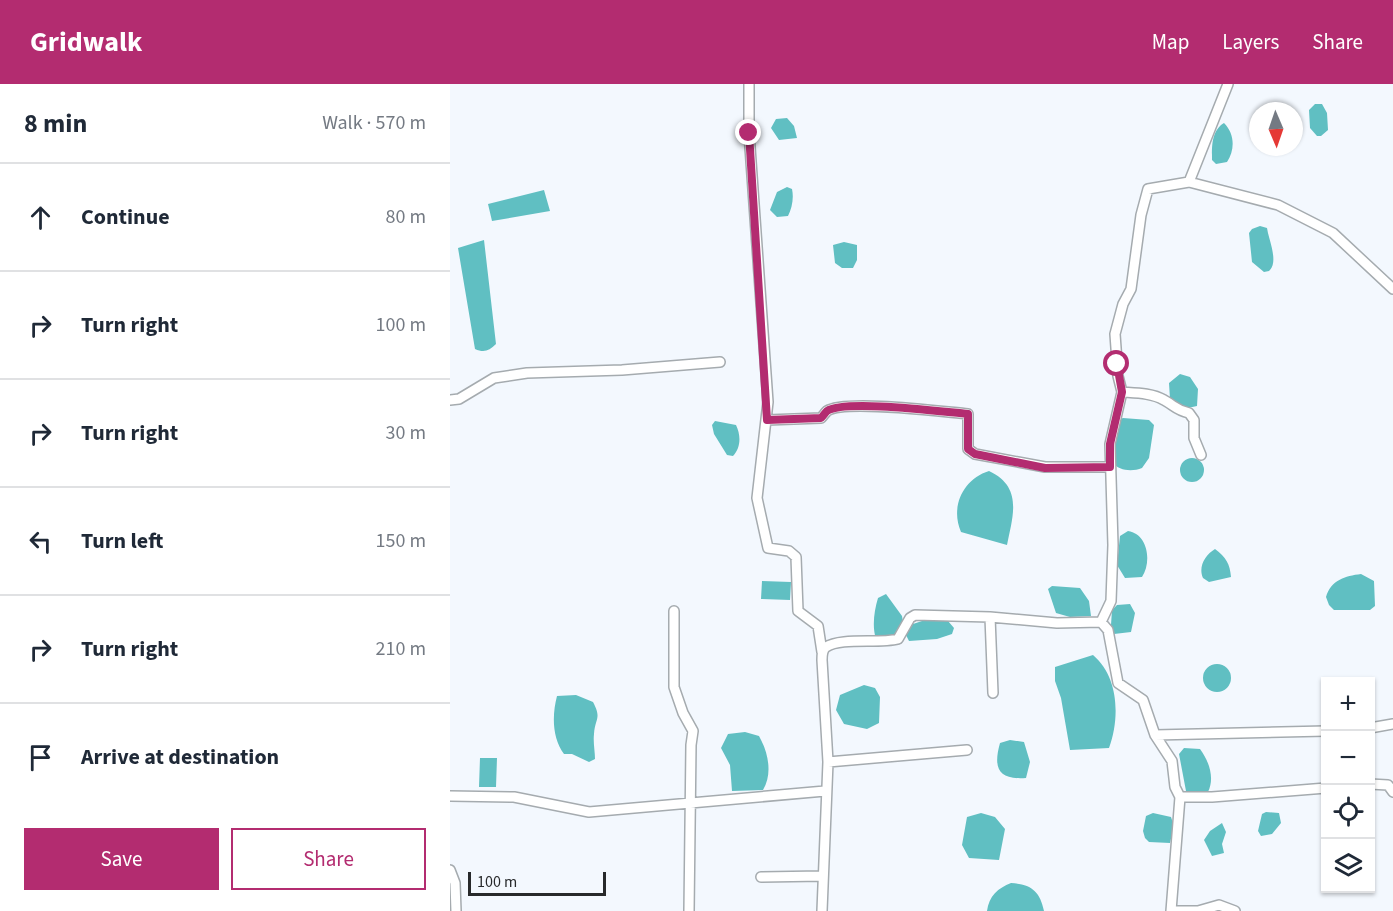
<!DOCTYPE html>
<meta charset="utf-8">
<style>
:root{--surface:#fff;--page:#f6f6f7;--text:#1f2937;--muted:#747a83;--line:#e0e1e3;--accent:#b32c70}
body{margin:0;font-family:"Source Sans 3",sans-serif;background:var(--page);color:var(--text)}
.controls{position:absolute;right:18px;bottom:18px;display:grid;overflow:hidden;border-radius:0px;box-shadow:0 2px 4px #0004}
.controls button{width:54px;height:54px;display:grid;place-items:center;padding:0;border:0;border-bottom:2px solid var(--line);background:var(--surface);color:var(--text);font:30px sans-serif}
.compass{position:absolute;left:799px;top:18px;width:54px;height:54px;border-radius:50%;background:var(--surface);box-shadow:0 2px 4px #0004;rotate:178deg}
.scale{position:absolute;left:18px;bottom:15px;width:138px;box-sizing:border-box;padding-left:6px;border:3px solid #27292b;border-top:0;font-size:16px;line-height:21px;white-space:nowrap;color:#27292b;-webkit-text-stroke:4px #f3f8fe;paint-order:stroke}
.stop{position:absolute;width:18px;height:18px;margin:-14px;border:4px solid #b32c70;border-radius:50%;background:#fff}
.stop.end{background:#b32c70;border-color:#fff;box-shadow:0 2px 6px #0008}
.list{margin:0;padding:0;list-style:none}
h2{display:flex;justify-content:space-between;align-items:center;height:78px;margin:0;padding:0 24px;font-size:26px}
h2 small{font-size:20px;font-weight:400;color:var(--muted)}
.list li{display:grid;grid-template-columns:39px 1fr auto;gap:18px;align-items:center;box-sizing:border-box;height:108px;padding:0 24px;border-top:2px solid var(--line)}
.list b{display:block;font-size:22px;white-space:nowrap}
.list em{font-size:20px;font-style:normal;color:var(--muted)}
.actions{display:flex;gap:12px;padding:18px 24px}
.actions a{flex:1;padding:14px 0;border:2px solid var(--accent);border-radius:0px;text-align:center;font-size:21px;color:var(--accent)}
.actions .main{background:var(--accent);color:#fff}
.icon{flex:none;width:33px;height:33px;fill:none;stroke:currentColor;stroke-width:2;stroke-linecap:round;stroke-linejoin:round}
.map{position:relative;flex:none;width:943px;height:827px;overflow:hidden}
header{display:flex;align-items:center;gap:36px;box-sizing:border-box;height:84px;padding:0 30px;background:var(--accent);color:#fff}
header strong{font-size:28px}
nav{display:flex;gap:33px;margin-inline-start:auto;font-size:21px}
main{display:flex}
aside{flex:1;background:var(--surface)}
.map>svg:first-child{display:block}
</style>
<header>
<strong>Gridwalk</strong>
<nav><a>Map</a><a>Layers</a><a>Share</a></nav>
</header>
<main>
<aside>
<h2>8 min<small>Walk · 570 m</small></h2>
<ul class="list">
<li><svg class="icon" aria-label="ahead" viewBox="0 0 24 24"><path d="M12 20V5M6 11l6-6 6 6"/></svg><div><b>Continue</b></div><em>80 m</em></li>
<li><svg class="icon" aria-label="right" viewBox="0 0 24 24"><path d="M7 20v-9h11M14 6l5 5-5 5"/></svg><div><b>Turn right</b></div><em>100 m</em></li>
<li><svg class="icon" aria-label="right" viewBox="0 0 24 24"><path d="M7 20v-9h11M14 6l5 5-5 5"/></svg><div><b>Turn right</b></div><em>30 m</em></li>
<li><svg class="icon" aria-label="left" viewBox="0 0 24 24"><path d="M17 20v-9H6M10 6l-5 5 5 5"/></svg><div><b>Turn left</b></div><em>150 m</em></li>
<li><svg class="icon" aria-label="right" viewBox="0 0 24 24"><path d="M7 20v-9h11M14 6l5 5-5 5"/></svg><div><b>Turn right</b></div><em>210 m</em></li>
<li><svg class="icon" aria-label="arrive" viewBox="0 0 24 24"><path d="M6 21V4h12l-3 4 3 4H6"/></svg><div><b>Arrive at destination</b></div></li>
</ul>
<div class="actions"><a class="main">Save</a><a>Share</a></div>
</aside>
<div class="map">
<svg width="943" height="827" viewBox="0 0 943 827">
<rect width="100%" height="100%" fill="#f3f8fe"/>
<path fill="#60bfc2" d="M865,20H872L877,29L878,46L871,52H867L860,44L859,26Z
M337,34L344,42L347,54L329,56L321,44L326,35Z
M774,39C785,50 785,66 777,78L766,80L762,76C762,63 761,47 774,39Z
M337,103L342,105C344,114 342,124 338,132L327,133L320,126L327,108Z
M94,106L100,127L42,137L38,120Z
M810,142L817,144C819,157 829,178 819,187L814,188L802,178L799,149L802,145Z
M34,156L46,260C39,267 34,269 25,265L8,164Z
M394,158L407,161V176L403,184H392L385,179L383,161Z
M730,290L740,293L748,305L747,322L733,325L720,315L719,299Z
M673,334L699,336L704,341L699,374L692,384C682,388 669,387 662,378L668,336Z
M265,337L286,341C291,351 291,364 283,372L277,371L264,350L262,341Z
M730 386a12 12 0 1 1 24 0a12 12 0 1 1-24 0Z
M539,387C573,403 563,431 557,461L511,448C500,423 513,395 539,387Z
M678,447C698,450 702,478 692,493L675,494L667,481L670,452Z
M765,465C776,473 780,480 781,493L759,498L753,494C748,483 755,471 765,465Z
M911,490L924,497L925,522L920,526H884L879,521L876,513C881,496 895,492 911,490Z
M312,497L341,498L340,516L311,515Z
M602,502L630,504L639,517L641,532L620,533L606,529L598,505Z
M436,510L452,532L453,538L444,553L426,555C422,543 424,527 428,514Z
M680,520L685,529L681,548L664,550L661,541L662,526L667,521Z
M472,537H498L504,544L502,550L487,555L459,557L455,549L460,541Z
M643,571C669,593 670,634 659,664L620,666L611,614L605,597V583Z
M753 594a14 14 0 1 1 28 0a14 14 0 1 1-28 0Z
M414,601L425,604L430,613L429,639L417,645L394,640L386,626L390,611Z
M126,611L143,618C152,635 145,634 144,650C143,658 145,667 145,675L139,678L122,670H114C102,654 102,631 107,612Z
M295,648L309,652C318,668 323,689 313,706L282,707L280,681L271,664L278,650Z
M560,656L574,658L580,678L576,694C548,696 543,684 550,659Z
M734,664L750,665C759,677 765,694 758,708L736,707L729,670Z
M30,674H47L46,703H29Z
M816,728L829,729L831,739L822,750L811,752L808,747L812,730Z
M531,729L545,733L555,745L549,776L519,774L512,761L517,733Z
M703,729L721,733L724,742L720,759L699,758L695,754L693,747L696,732Z
M772,739L776,748L772,760L774,769L762,772L754,756L760,747Z
M561,799C581,800 590,807 594,827H537C539,812 548,804 561,799Z"/>
<g fill="none" stroke-linecap="round" stroke-linejoin="round">
<defs>
<path id="minor" d="M299,0V49L318,318L307,414L318,464L339,467L346,473L348,527L368,542L372,568
M739,98L828,121L883,149L943,205
M672,308C686,309 702,309 714,316C725,322 726,326 739,329L744,336V354L751,371
M0,316L9,315L44,294L77,289L172,286L270,278
M317,336L371,334C373,332 375,329 377,327C395,315 494,328 518,330V365L525,370L595,383H660
M224,527V603L233,629L243,647L241,661L239,827
M540,533L543,609
M651,538L661,517L663,461L660,360L672,308L668,292L665,250L673,220L681,205L691,131L698,105L739,98L778,0
M920,644L943,640
M705,651L876,647
M378,678L372,576C372,571 372,566 376,563C391,553 429,560 448,555L460,534L465,531L540,533L607,539L651,538L658,546L668,599L693,616L705,651L722,677L725,703L730,713H762L876,704
M920,700L938,701L943,708
M0,712L64,713L139,728L375,707
M0,786L5,799L6,827
M311,793L372,792
M372,827L378,678L517,666
M721,827L730,713
M721,827H748L769,821L785,827"/>
</defs>
<use href="#minor" stroke="#a5abaf" stroke-width="12"/>
<use href="#minor" stroke="#fff" stroke-width="9"/>
</g>
<g fill="none" stroke-linecap="round" stroke-linejoin="round">
<path stroke="#b32c70" stroke-width="8" d="M299,49L317,336L371,334C373,332 375,329 377,327C395,315 494,328 518,330V365L525,370L595,384L660,383V360L672,308L667,280"/>
</g>
</svg>
<div class="controls">
<button>+</button>
<button>−</button>
<button><svg class="icon" aria-label="locate" viewBox="0 0 24 24"><circle cx="12" cy="12" r="6"/><path d="M12 2v4M12 18v4M2 12h4M18 12h4"/></svg></button>
<button><svg class="icon" aria-label="layers" viewBox="0 0 24 24"><path d="M12 4l9 5-9 5-9-5zM3 14l9 5 9-5"/></svg></button>
</div>
<svg class="compass" viewBox="-18 -18 36 36"><path d="M0-13l5 13h-10z" fill="#e53935"/><path d="M0 13l5-13h-10z" fill="#747a83"/></svg>
<div class="scale">100 m</div>
<div class="stop" style="left:667px;top:280px"></div>
<div class="stop end" style="left:299px;top:49px"></div>
</div>
</main>
